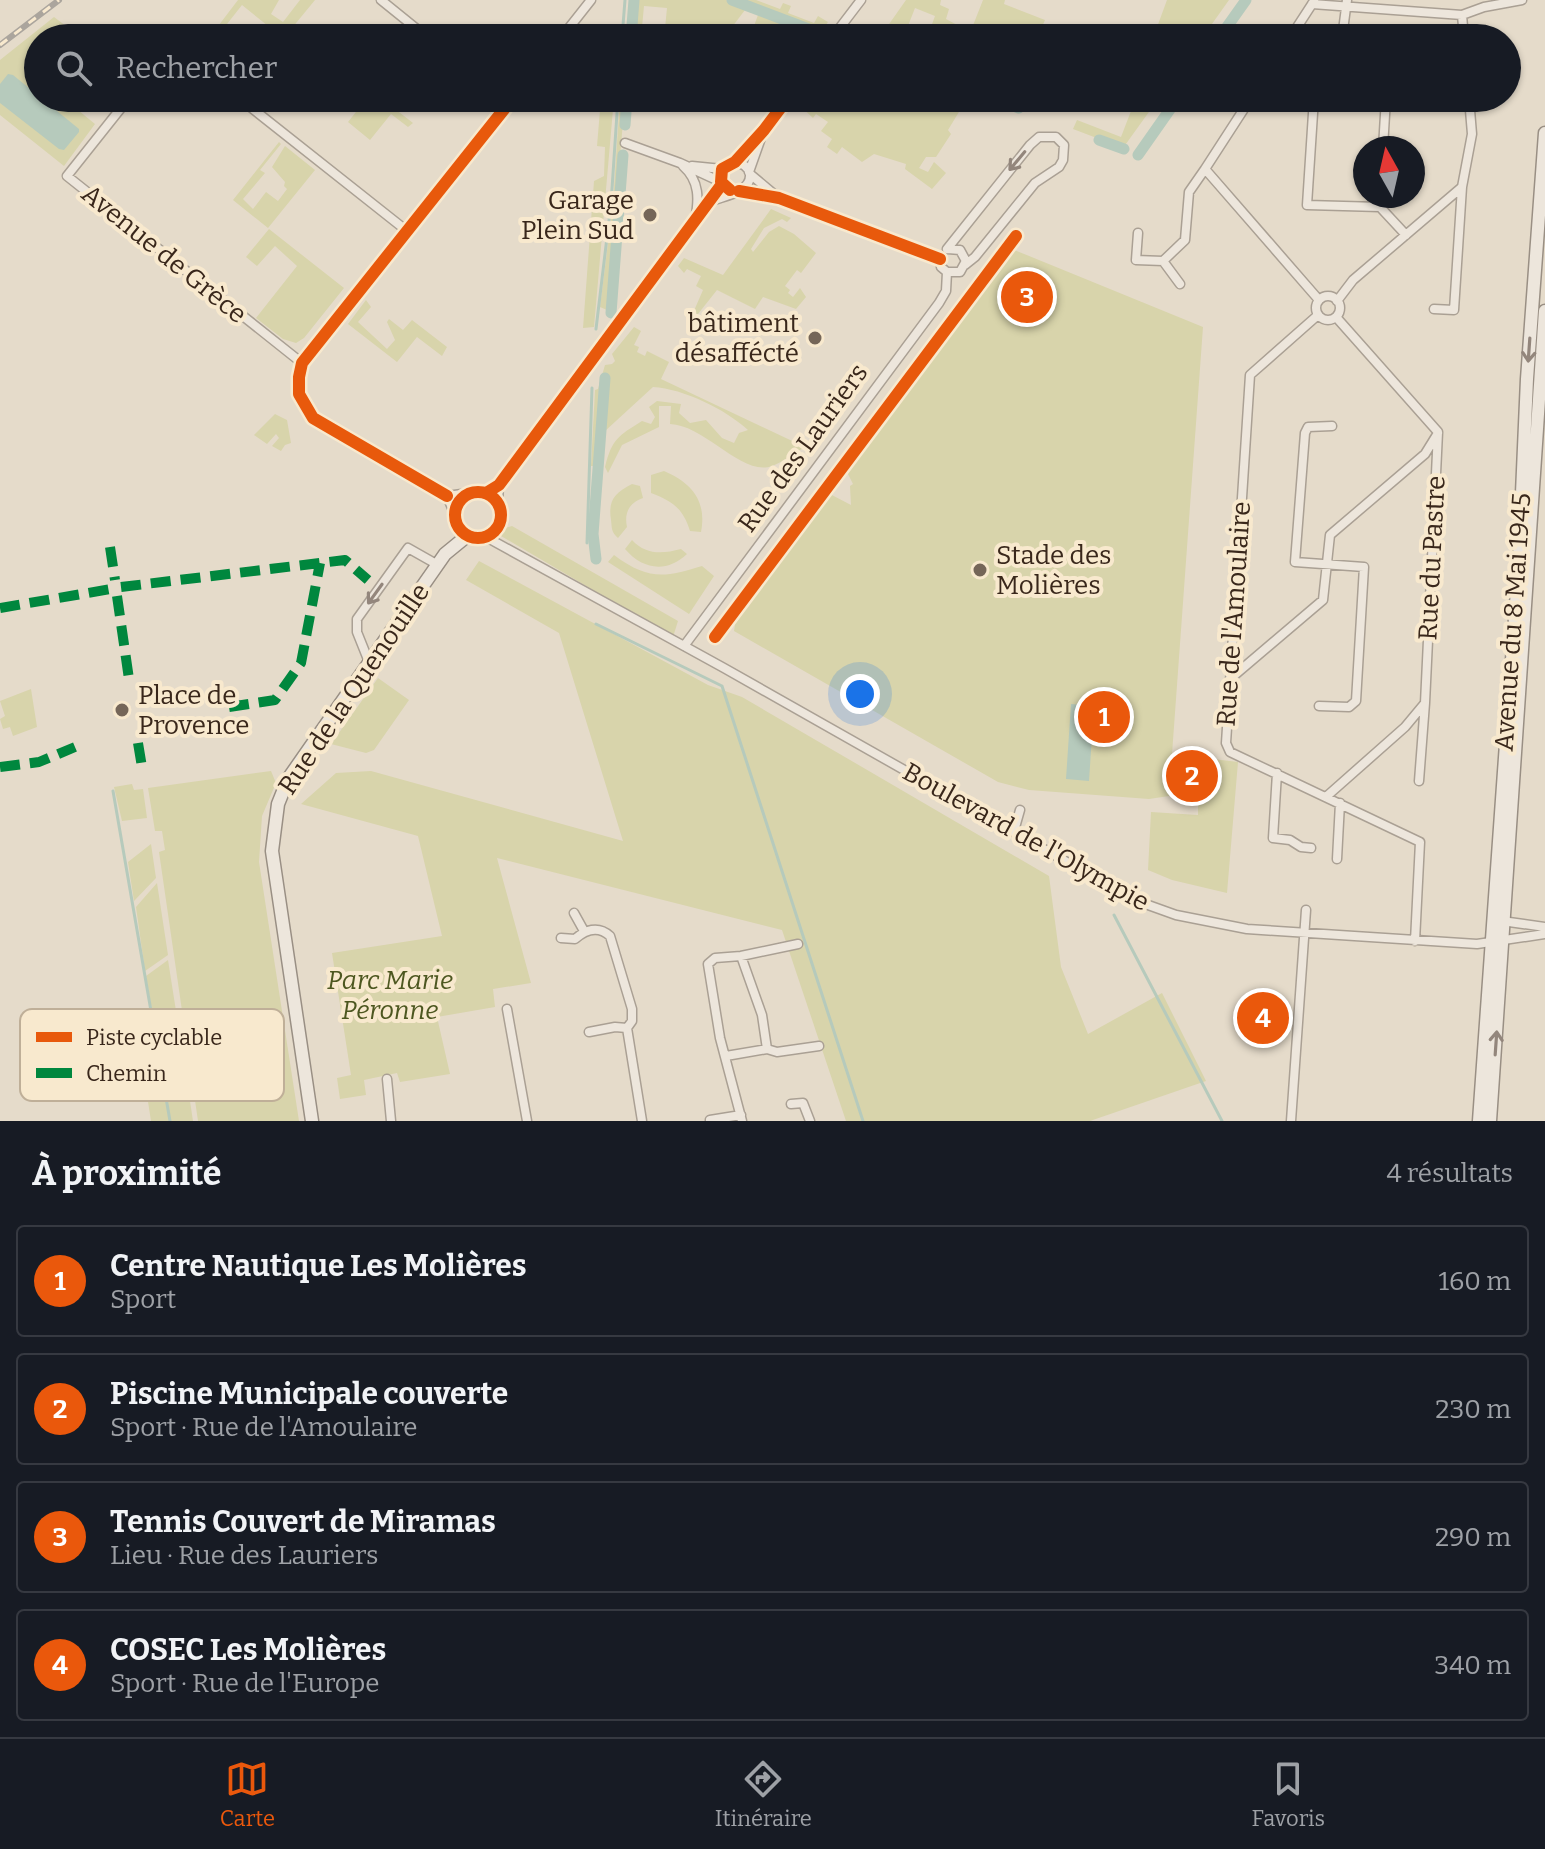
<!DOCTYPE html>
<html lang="fr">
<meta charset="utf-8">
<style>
:root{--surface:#171b24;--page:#242831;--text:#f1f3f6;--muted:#9ea1a6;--line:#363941;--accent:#ea580c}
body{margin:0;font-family:Bitter,serif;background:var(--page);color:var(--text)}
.compass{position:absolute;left:1353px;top:136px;width:72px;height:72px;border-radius:50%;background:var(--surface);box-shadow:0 2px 6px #0004;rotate:352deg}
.you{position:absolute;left:860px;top:694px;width:28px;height:28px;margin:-20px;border:6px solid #fff;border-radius:50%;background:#1a73e8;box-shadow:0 0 0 12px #1a73e833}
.badge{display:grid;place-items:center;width:52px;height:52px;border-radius:50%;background:var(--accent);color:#fff;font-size:26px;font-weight:700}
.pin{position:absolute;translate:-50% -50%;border:4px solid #fff;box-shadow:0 2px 8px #0006}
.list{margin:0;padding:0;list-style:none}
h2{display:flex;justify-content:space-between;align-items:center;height:104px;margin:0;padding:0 32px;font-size:34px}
h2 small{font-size:26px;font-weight:400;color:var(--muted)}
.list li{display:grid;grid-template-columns:52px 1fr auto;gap:24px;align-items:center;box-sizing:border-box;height:112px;margin:0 16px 16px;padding:0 16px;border:2px solid var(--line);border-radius:8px}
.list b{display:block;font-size:30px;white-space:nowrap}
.list p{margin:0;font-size:26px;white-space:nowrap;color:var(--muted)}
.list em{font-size:26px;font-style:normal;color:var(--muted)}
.icon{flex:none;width:44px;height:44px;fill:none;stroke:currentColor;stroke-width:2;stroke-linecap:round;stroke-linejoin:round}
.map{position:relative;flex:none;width:1545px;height:1121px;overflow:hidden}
.search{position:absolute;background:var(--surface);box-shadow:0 2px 6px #0004;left:24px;right:24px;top:24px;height:88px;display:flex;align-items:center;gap:20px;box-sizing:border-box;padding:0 28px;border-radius:44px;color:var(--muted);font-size:30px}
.sheet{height:616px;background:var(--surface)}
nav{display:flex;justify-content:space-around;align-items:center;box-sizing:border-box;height:112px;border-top:2px solid var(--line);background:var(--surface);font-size:22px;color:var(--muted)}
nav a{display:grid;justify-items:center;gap:4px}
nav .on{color:var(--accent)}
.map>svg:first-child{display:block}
</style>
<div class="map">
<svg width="1545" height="1121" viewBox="0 0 1545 1121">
<rect width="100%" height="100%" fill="#e5dbca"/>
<path fill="#d8d4ab" d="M238,0H279L271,14L283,22L300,0H315L292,28L303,38H297L284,28L278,34L242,5L216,38H209Z
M637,0H726L819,35L817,38L783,24L750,37L758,15L745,10L729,31H723L719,38H664L667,8L644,6L641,38H634Z
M735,0H756L780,9L783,3L791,6L788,13L814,23L818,16L828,22L821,32Z
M906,0H941L940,5L949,9L946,19L961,27L956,38H927L935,16L915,8L906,31L887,27Z
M983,0H1005L1004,4L1045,20L1041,29L1031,26L1026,38H968Z
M1167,0H1229L1202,38H1153Z
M54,17L74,32L68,38H38V70L34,77L38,81V98L67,101L95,124L64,166L0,115V60Z
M367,98H381L413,123L408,127L391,114L370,140L348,122Z
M601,98H614L594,327L583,328L594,181L604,176L605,147L597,146Z
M620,98H625L607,310L600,307L613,203Z
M802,98H868L883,106L902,111L906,98H928L934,103H942L944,98L965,102L948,130L951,134L936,157H926L919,168L928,172L934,162L946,173L932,189L905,169L906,164L874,154L862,162L842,147L837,154L827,147L832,139L821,131L828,122L816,114L813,118L798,104Z
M1131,98H1159L1123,148L1073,129L1077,120L1121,137L1131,111L1126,109Z
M279,142L281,144L260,170L265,173L243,199L253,209L266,192L278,201L287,189L284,186L285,182L272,167L285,146L315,170L268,228L233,200Z
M771,209L791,218L787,222L782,219L764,228L751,249L753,252L769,232L779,226L794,234L816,253L801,273L797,270L785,286L790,290L788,293L793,297L800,288L806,297L796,309L763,297L755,309L717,290L698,314L693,313L703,290L696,286L701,276L687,269L684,273L678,266L684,258L723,275Z
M269,229L344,288L304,338L296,343L283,339L256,318L297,266L275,246L257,266L246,257Z
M1012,249L1203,327L1172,754L1238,762L1227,893L1172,880L1148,870L1151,812L1198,815V798L1169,796L1149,799L1029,790L998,782L734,631L735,624L815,516L828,493L851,505L850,486L853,484L847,472Z
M366,300L371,307L358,322L387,349L395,340L387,322L389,319L403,330L412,320L447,347L442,356L417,337L397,362L348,324Z
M634,327L641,331L634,345L639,347L637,352L645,356L647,351L669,362L661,379L805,447C794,453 783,462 772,466C742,477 705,425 670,424L671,406H659V427L622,445L608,473L605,467C612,439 618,436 642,421L651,424L655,417L649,407L657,401L681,404L679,413L690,423L706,420L722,438L734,443L739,433L748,430C725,409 684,389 653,387L604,432L595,466H591L595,390L598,389L605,365L612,364L615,361L612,354Z
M275,414L287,420L291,443L285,445L281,451L272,446L279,438L276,434L267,444L254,435Z
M664,471C692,483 707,501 701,532L690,531C683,508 672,501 651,493V475Z
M632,484L640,486L643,498C629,503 624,513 627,527L618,538C611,532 612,528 611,520C608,501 614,493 632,484Z
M512,526L678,621L673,637L501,536L505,528Z
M632,540C646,555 662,554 681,549L687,554C667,573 643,570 625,549Z
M614,555C648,580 664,578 702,566L714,576L689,614L608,562Z
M479,561L708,685L742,697L1049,876L1061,967L1088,1034L1162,993L1206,1081L1090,1121H846L782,930L497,858L531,983L493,989L495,1007L437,1017L450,1074L400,1082L397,1073L364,1080L366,1095L340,1099L337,1078L351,1075L332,953L442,936L418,836L301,804L336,773L371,771L623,841L559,633L466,580Z
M378,678L409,700L374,750L366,753L331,744Z
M31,689L37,727L13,736L10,727L3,729L0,719L5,716L0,701Z
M271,771L276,783L262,816L259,862L299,1121H198L159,852L165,850L162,831H155L148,788Z
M132,784L134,790L143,789L147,818L122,821L114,787Z
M151,844L156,878L134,901L128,862Z
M157,883L168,955L145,971L136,907Z
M168,960L176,1011L153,1016L146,976Z
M177,1015L193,1121H151L136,1024Z"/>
<path fill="#b6cabc" d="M8,74L13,75L79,129V132L64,150L59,149L0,103V84Z
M1071,704L1094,706L1089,781L1066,779Z"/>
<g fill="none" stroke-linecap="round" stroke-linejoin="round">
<path stroke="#b6cabc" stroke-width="3" d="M622,38L625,0
M596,329L611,204L618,98
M587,543L592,388
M596,624L722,686L863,1121
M113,791L170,1121
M1114,915L1222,1121"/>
<path stroke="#b6cabc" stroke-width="11" d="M732,0L819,33
M631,38L634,0
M1219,38L1246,0
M993,98L1019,108
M625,125L627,98
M1099,140L1124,149
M1138,155L1178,98
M611,313L623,155
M596,559L593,534L605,378"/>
<defs>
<path id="street" d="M381,0L428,38
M1312,4L1462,15L1484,7L1522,0
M1462,15L1464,38
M561,38L591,0
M832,38L861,0
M1290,38L1314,1
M1342,38L1347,0
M129,98L67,176L302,363
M239,98L407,231
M1251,98L1205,169L1319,300
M1314,98L1307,205L1380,207L1406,235
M625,143L680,163L721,182
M1383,148L1386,98
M683,166C700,181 699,200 695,220
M692,166L722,169
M749,172L761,138
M750,174L775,195
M739,191L779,198L940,259
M735,192L722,184L720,178L722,169L735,162L764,130L788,98
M712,201C724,196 751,192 750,175C749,166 742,164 735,162
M1138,233L1136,260L1163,261L1185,240L1189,192L1205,169
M947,249L1030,145L1039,137H1056L1064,145L1063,160L1059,167L1035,183L975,257L965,265
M1163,261L1180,284
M947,272H960L966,261L960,250L948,249
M1316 308a12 12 0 1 1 24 0a12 12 0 1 1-24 0Z
M1337,301L1353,280L1462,187L1472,134L1469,98
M1434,309L1454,310L1462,187
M1318,315L1250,375L1226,743L1230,752L1420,842L1415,941
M486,493L499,485L722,184
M447,496L313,418L299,394V377L302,363L513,98
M447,496L469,493
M447,496L455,515
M498,502L499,485
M486,537L724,668L1111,887L1137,901L1176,915L1247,929L1477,944L1545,934
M684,646L939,303L946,291L947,272L941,267L940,259
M369,662L357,632V619L408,548L438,565
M1230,679L1323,600L1330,535L1425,454L1438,433
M1319,706L1349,707L1356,701L1364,567L1295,562L1305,433L1308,427L1332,426
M1277,773L1273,838L1290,840L1301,847L1311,848
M1419,781L1425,703
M1327,796L1405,727L1425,703L1438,432L1336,317
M1014,831L1020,810
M1337,859L1340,803
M574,913L584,931
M1502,921L1545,927
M561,938L575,939C585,930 598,925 610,936L632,1009V1021L627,1028L642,1121
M741,956L762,1015L767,1049
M507,1009L527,1121
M589,1032L615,1027L627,1028
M726,1056L767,1049L777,1052L819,1046
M387,1079L391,1121
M791,1104L803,1103L810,1121
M710,1120L741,1115
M742,1121L720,1038L708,964L715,958L741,956L798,944
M1291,1121L1306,910"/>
<path id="secondary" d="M455 515a23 23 0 1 1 46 0a23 23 0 1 1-46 0Z
M312,1121L272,851L278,804L288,779L445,554L467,536
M1479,1121L1519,562L1527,379L1545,133
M1490,1121L1545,311"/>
</defs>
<use href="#street" stroke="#aaa094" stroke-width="11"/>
<use href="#secondary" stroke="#998f84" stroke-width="15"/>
<use href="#street" stroke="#ede6dc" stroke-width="8"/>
<use href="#secondary" stroke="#ede6dc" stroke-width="12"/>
<defs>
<path id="rail" d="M0,45L59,0"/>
</defs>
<use href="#rail" stroke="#aba59d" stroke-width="6"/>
<use href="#rail" stroke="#f8e9ce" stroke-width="3" stroke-dasharray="9" stroke-linecap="butt"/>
<path stroke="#00873e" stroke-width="10" stroke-dasharray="20 10" stroke-linecap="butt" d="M110,547L115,580
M121,587L345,560L368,580
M117,596L129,679
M0,608L111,589
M229,707L275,700L301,663L320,563
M138,743L142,767
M0,767L39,762L75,747"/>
<defs>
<path id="cycleway" d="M730,190L721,182L722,169L735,162L764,130L788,98
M739,191L779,198L940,259
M455 515a23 23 0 1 1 46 0a23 23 0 1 1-46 0Z
M486,493L499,485L722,184
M447,496L313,418L299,394V377L302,363L513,98
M715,637L1016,236"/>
</defs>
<use href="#cycleway" stroke="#f8e9ce" stroke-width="17"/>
<use href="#cycleway" stroke="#e8590c" stroke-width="12"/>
</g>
<defs><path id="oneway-shaft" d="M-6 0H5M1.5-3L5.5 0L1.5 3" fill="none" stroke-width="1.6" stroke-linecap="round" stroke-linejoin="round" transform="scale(2)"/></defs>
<g stroke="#93867c">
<use href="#oneway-shaft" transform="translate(1017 161) rotate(130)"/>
<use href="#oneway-shaft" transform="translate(1529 350) rotate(94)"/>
<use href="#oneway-shaft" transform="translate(375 594) rotate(126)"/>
<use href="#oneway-shaft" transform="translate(1496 1043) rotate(-86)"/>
</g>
<g fill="#756658" stroke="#f8e9ce" stroke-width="3">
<circle cx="650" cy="215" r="8"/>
<circle cx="815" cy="338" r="8"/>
<circle cx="980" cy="570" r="8"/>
<circle cx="122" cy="710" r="8"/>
</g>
<g text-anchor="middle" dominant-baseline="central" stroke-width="8" stroke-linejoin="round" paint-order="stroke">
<g font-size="26" fill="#39271b" stroke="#f8e9ce" text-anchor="end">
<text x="634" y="200">Garage<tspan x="634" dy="30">Plein Sud</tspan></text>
<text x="799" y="323">bâtiment<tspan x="799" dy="30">désaffécté</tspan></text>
<text x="996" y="555" text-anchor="start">Stade des<tspan x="996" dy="30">Molières</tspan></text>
<text x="138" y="695" text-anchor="start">Place de<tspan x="138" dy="30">Provence</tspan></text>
</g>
<g font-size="26" fill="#39271b" stroke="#f8e9ce">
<text transform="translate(164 254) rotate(39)">Avenue de Grèce</text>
<text transform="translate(803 448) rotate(-54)">Rue des Lauriers</text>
<text transform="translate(1432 558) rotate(-87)">Rue du Pastre</text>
<text transform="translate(1234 614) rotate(-86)">Rue de l'Amoulaire</text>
<text transform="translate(1513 622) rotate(-86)">Avenue du 8 Mai 1945</text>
<text transform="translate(354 689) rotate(-56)">Rue de la Quenouille</text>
<text transform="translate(1026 837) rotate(29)">Boulevard de l'Olympie</text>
</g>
<g font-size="26" font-style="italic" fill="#4d5720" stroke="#f8e9ce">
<text x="390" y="980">Parc Marie<tspan x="390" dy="30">Péronne</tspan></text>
</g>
</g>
<rect x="20" y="1009" width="264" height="92" rx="12" fill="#f8e9ce" stroke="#bfaf98" stroke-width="2"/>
<rect x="36" y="1032" width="36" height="10" fill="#e8590c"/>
<rect x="36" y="1068" width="36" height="10" fill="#00873e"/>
<g font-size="22" fill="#39271b">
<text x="86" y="1045">Piste cyclable</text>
<text x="86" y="1081">Chemin</text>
</g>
</svg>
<svg class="compass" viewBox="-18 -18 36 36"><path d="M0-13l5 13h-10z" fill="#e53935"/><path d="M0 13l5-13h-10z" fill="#9ea1a6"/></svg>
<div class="you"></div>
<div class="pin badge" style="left:1104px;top:717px">1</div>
<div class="pin badge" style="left:1192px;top:776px">2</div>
<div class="pin badge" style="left:1027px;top:297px">3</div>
<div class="pin badge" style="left:1263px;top:1018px">4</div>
<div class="search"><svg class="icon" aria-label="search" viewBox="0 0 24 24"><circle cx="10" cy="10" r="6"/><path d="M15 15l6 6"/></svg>Rechercher</div>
</div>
<section class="sheet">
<h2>À proximité<small>4 résultats</small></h2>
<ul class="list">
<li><span class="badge">1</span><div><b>Centre Nautique Les Molières</b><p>Sport</p></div><em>160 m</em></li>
<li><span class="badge">2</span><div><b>Piscine Municipale couverte</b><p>Sport · Rue de l'Amoulaire</p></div><em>230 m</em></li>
<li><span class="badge">3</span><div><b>Tennis Couvert de Miramas</b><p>Lieu · Rue des Lauriers</p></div><em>290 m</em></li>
<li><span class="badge">4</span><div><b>COSEC Les Molières</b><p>Sport · Rue de l'Europe</p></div><em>340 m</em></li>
</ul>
</section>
<nav>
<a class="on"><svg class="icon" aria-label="map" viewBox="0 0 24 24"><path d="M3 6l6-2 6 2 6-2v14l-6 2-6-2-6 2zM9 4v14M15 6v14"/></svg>Carte</a>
<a><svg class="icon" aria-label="directions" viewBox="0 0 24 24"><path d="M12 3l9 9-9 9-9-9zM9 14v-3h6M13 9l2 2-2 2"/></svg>Itinéraire</a>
<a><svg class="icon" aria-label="saved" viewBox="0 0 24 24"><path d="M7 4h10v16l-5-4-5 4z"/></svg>Favoris</a>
</nav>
